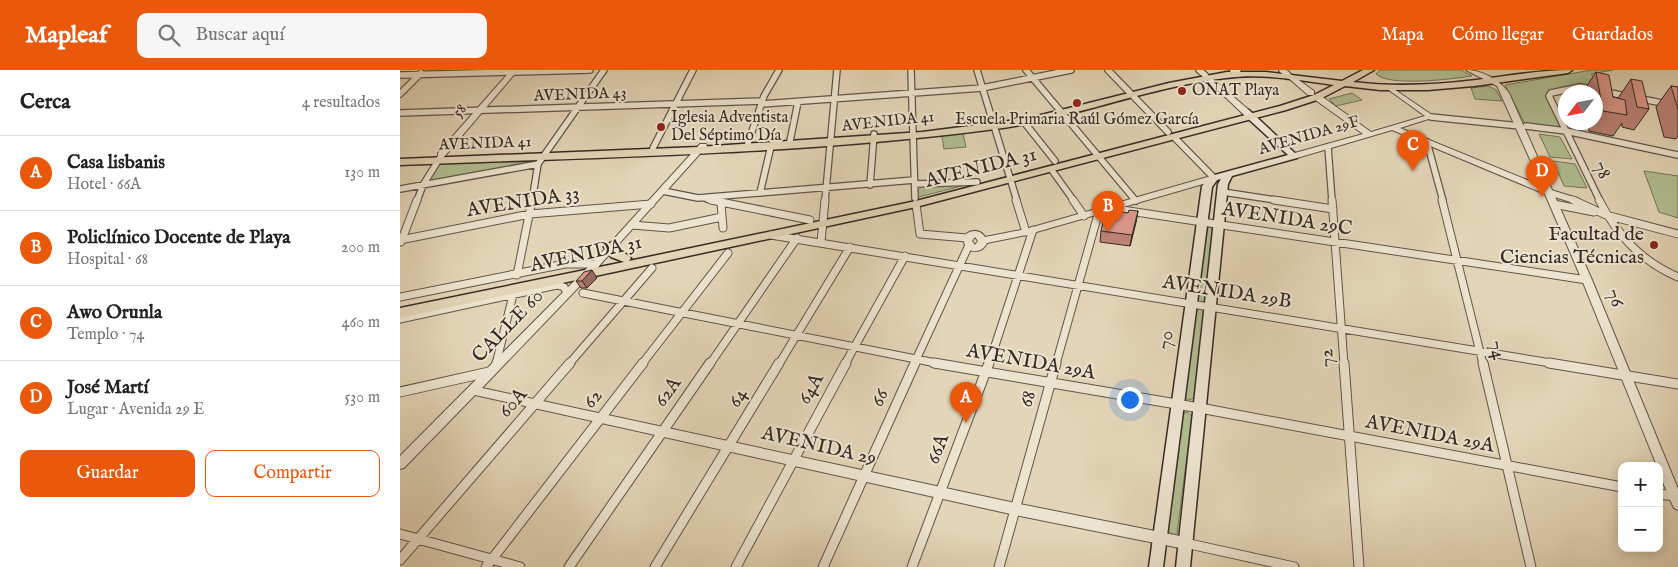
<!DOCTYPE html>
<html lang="es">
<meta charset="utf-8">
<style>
:root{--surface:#fff;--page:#f6f6f6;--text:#222;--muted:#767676;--line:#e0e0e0;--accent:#ea580c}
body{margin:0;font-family:"IM FELL English",serif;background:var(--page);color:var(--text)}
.controls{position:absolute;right:15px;bottom:15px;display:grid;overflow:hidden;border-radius:10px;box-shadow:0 2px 12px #0003}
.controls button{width:45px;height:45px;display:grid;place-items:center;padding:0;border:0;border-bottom:1px solid var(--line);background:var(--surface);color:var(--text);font:25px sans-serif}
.compass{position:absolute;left:1158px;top:15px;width:45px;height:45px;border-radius:50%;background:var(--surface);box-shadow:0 2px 12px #0003;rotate:238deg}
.you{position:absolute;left:729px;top:329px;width:18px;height:18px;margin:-12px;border:4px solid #fff;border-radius:50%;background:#1a73e8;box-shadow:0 0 0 8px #1a73e833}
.badge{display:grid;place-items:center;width:32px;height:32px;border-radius:50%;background:var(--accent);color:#fff;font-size:16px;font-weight:700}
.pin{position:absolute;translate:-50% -41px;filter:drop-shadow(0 1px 2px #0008)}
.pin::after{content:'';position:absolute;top:26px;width:18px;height:15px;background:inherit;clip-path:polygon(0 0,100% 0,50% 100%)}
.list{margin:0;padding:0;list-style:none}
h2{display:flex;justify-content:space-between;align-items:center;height:65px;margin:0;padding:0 20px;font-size:21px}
h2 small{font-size:16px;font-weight:400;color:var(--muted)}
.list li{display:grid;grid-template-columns:32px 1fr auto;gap:15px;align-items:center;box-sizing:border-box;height:75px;padding:0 20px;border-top:1px solid var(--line)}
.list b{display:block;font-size:19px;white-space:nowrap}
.list p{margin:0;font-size:16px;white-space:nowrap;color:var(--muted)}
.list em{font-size:16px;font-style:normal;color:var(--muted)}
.actions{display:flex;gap:10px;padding:15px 20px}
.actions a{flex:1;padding:11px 0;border:1px solid var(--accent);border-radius:10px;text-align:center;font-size:18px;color:var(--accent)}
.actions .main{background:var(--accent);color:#fff}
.icon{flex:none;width:28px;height:28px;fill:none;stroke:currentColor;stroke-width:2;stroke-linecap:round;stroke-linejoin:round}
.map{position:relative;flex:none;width:1278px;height:497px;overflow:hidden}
header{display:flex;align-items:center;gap:30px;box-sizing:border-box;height:70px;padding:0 25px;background:var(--accent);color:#fff}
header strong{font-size:24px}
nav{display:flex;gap:28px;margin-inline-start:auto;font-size:18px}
.search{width:350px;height:45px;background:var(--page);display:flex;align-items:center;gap:12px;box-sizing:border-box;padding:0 18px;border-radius:10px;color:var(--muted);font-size:19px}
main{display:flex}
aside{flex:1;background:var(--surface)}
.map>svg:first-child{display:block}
</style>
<header>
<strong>Mapleaf</strong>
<div class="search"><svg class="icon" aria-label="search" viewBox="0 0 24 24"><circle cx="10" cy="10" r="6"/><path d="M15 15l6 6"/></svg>Buscar aquí</div>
<nav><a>Mapa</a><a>Cómo llegar</a><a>Guardados</a></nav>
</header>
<main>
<aside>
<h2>Cerca<small>4 resultados</small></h2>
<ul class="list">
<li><span class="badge">A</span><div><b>Casa lisbanis</b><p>Hotel · 66A</p></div><em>130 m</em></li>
<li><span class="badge">B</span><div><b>Policlínico Docente de Playa</b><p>Hospital · 68</p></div><em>200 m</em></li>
<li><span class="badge">C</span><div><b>Awo Orunla</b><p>Templo · 74</p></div><em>460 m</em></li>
<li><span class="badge">D</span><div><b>José Martí</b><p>Lugar · Avenida 29 E</p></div><em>530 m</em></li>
</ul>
<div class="actions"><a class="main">Guardar</a><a>Compartir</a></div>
</aside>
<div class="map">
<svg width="1278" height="497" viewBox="0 0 1278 497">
<rect width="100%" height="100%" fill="#e3d5b7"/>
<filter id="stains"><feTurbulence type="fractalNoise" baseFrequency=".004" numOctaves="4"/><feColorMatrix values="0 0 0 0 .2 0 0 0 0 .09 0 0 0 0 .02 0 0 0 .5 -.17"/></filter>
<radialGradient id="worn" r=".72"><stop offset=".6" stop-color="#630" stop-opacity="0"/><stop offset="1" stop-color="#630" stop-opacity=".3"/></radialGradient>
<path fill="#b0be91" stroke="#73745b" d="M980,0H1061L1072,6C1053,9 989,17 976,4Z
M1192,0H1213L1191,4L1208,22L1180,17L1151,23L1166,61L1126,56L1105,15Z
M1089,16L1096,20L1102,31L1075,29L1071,18Z
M952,23L962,30L936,36L929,29Z
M562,59L566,77L544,79L541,61Z
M1139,64L1160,67L1172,89L1150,87Z
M144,86L138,94L23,115L37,91Z
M1153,91L1175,94L1187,118L1164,116Z
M1244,101L1278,106V148L1259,142Z
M577,112L515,128V114Z
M811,157L814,158L805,233L801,236L804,240V244L794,328L789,330L785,328L795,242L801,236L797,231L805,159Z
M787,342L792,346L777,464L775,466L766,461L781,344Z"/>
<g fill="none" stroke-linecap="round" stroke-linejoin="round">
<defs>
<path id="minor-far2" d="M511,0L515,128
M577,0L617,131
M626,0L736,131
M708,0L768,62
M799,0L805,5
M882,0L887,4
M833,1L838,0
M0,5L190,0
M0,24L21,3
M361,34L582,18L671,0
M0,43L362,31
M1031,47L1120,56
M624,52L655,91
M1126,56L1166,61L1278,85
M774,67L814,108
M390,71L398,32
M1027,72L1043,131
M348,73L364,26L379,0
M928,77L932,131
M253,78L293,0
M651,99L674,131
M515,114L577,112
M470,115L474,64
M0,119L138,94
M263,121L298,128L514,110
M823,122L882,131
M1148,122L1177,131
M360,123L371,76
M307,129L318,131
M17,131L23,115L41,86
M132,131L138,94L204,0
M425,131L437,0
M1200,131L1149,26L1151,23L1180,17L1278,36"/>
<path id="minor-far1" d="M311,130L410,150
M616,130L626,162
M673,130L684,146
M874,130L933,139
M932,130L944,294
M1042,130L1083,294
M1173,130L1206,145L1278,164
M1199,130C1218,166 1241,191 1278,207
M321,133L323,158
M516,134L520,164L567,168
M1154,134L1194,142
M709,138L1187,210
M232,155L269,158L322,147
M371,165L1157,294
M0,170L130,144L251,134
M1,172L17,130
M421,172L425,130
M117,205L132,130
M183,223L541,294
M0,227L165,194H196
M0,249L157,215L164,217L167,223
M96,294L113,225
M169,294L252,198
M242,294L328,183
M310,294L397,168
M379,294L450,177
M445,294L505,186
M514,294L569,175
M589,294L633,160
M656,294L699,141"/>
<path id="minor" d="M534,293L800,338L1222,417
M944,293L959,497
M1083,293L1131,497
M1149,293L1278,314
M96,295L97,293
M0,322L89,302
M1259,424L1275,426
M0,464L120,497
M785,473L894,497
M0,490L170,293
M86,497L243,293
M169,497L310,293
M255,497L379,293
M336,497L446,293
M423,497L515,293
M512,497L589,293
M599,497L656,293"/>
<path id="tertiary" d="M111,0H118L44,87H38V83Z
M1066,0C1082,0 1100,10 1109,23L1192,210L1278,419V440L1274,438L1272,434L1259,403V396H1257L1182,210L1145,124L992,60L897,88H891L890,86L891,84L963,64L914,29V25H920L971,62L1025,46L986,18V16L988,15L1035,47L1000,58L1142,116L1097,16Z
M885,3H889L914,21V25H908L885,5Z
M803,4H807L849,40V44H843L803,6Z
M300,74H306L307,76L199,196L82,318L615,433L785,467L790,469L791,473L790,477L785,479L615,445L75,325L4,398L0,399V386L193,192Z
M811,106H814L818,108L817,110L626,165L587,173C583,181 577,182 568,180L564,173L566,164C573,159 581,160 585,167L626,159ZM575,167L578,171L575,175L572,171Z"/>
<path id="secondary" d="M843,40H849L898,86L897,88L832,106L828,114L790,497H776L818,114L821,109L817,110L812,117L763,497H749L802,116L811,106L888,85L843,44Z"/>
<path id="primary" d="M963,0H974L953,12C994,17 1036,15 1076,10C1108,6 1140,0 1172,0L1168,3L1074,16L1028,20H980L945,16L920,29L886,40L516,137L0,248V238L224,192L211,187L204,177L210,173C212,174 229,186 231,188L229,191L516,131L880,36L914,25L934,15C899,10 862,3 826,8C747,17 673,49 595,59C398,85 198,87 0,95V89L298,77L522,62L625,49L769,13L827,2H866L942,11Z"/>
</defs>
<use href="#minor-far2" stroke="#61554a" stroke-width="8"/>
<use href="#minor-far1" stroke="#61554a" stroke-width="9"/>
<use href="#minor" stroke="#61554a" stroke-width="11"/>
<use href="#tertiary" stroke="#61554a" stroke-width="2"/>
<use href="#secondary" stroke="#362a25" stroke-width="3"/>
<use href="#primary" stroke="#362a25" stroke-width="3"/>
<use href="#minor-far2" stroke="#ede4d0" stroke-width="5.5"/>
<use href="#minor-far1" stroke="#ede4d0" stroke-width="7"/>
<use href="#minor" stroke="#ede4d0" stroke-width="9"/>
<use href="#tertiary" fill="#ede4d0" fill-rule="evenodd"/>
<use href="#secondary" fill="#ede4d0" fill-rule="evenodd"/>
<use href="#primary" fill="#e3d5b7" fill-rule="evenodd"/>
</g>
<path fill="#bc8277" stroke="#362a25" d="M1196,2L1213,27L1218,28L1231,9L1249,39L1234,60L1222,57V53L1213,66L1189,61L1188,52H1196V22H1183Z
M1271,16L1278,17V66L1276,69L1264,67L1256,37Z
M717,138V142L728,143L738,141L736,152L730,176L700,172L701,161Z
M197,208L187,218H181L176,211Z"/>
<path fill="#996a61" stroke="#362a25" d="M738,141L736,152L730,176L732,165Z
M192,200L197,208L187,218L182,211Z"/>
<path fill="#db978a" stroke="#362a25" d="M1196,2L1209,5L1213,27L1225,30L1227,45L1203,41Z
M1231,9L1242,11L1249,39L1237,37Z
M1271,16L1278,17V39Z
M707,136L717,138L716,141L728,143L729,140L738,141L732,165L701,161Z
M192,200L182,211H176L184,202Z"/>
<g fill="#8f2418" stroke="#ede4d0" stroke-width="2">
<circle cx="782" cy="21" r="5"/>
<circle cx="677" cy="33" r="5"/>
<circle cx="261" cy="57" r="5"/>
<circle cx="1254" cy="175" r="5"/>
</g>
<g text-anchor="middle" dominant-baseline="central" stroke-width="4" stroke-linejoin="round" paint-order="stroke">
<g font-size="16" fill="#362a25" stroke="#ede4d0" text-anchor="start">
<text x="792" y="21">ONAT Playa</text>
<text x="271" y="48">Iglesia Adventista<tspan x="271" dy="18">Del Séptimo Día</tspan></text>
<text x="677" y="50" text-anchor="middle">Escuela Primaria Raúl Gómez García</text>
</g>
<g font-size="16" fill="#362a25" stroke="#ede4d0">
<text transform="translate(180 25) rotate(-2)">AVENIDA 43</text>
<text transform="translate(60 41) rotate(-50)">58</text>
<text transform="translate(488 52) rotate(-6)">AVENIDA 41</text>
<text transform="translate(909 66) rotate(-16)">AVENIDA 29F</text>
<text transform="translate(85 74) rotate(-2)">AVENIDA 41</text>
</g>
<g font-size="20" fill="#362a25" stroke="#ede4d0">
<text transform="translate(581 98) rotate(-14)">AVENIDA 31</text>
<text transform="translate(1202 100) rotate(65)">78</text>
<text transform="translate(123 132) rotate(-9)">AVENIDA 33</text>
<text transform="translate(887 149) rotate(9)">AVENIDA 29C</text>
<text transform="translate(186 184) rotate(-12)">AVENIDA 31</text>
<text transform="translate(827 222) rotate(9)">AVENIDA 29B</text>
<text transform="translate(1215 228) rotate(68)">76</text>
<text transform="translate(108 256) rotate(-46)">CALLE 60</text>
<text transform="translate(766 270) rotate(-82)">70</text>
<text transform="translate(1097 280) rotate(77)">74</text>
<text transform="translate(927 288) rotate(-93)">72</text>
<text transform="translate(631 292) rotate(10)">AVENIDA 29A</text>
<text transform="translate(411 319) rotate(-61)">64A</text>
<text transform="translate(268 322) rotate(-55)">62A</text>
<text transform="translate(338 328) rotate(-59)">64</text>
<text transform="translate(480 328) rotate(-65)">66</text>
<text transform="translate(193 329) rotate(-52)">62</text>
<text transform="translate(628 329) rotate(-74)">68</text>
<text transform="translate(113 333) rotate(-49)">60A</text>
<text transform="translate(1030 364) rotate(11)">AVENIDA 29A</text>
<text transform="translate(419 376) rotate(13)">AVENIDA 29</text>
<text transform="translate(538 379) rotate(-69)">66A</text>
</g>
<g font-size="20" fill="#362a25" stroke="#ede4d0" text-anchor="end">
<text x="1244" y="164">Facultad de<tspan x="1244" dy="23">Ciencias Técnicas</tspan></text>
</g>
</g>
<rect width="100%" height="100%" filter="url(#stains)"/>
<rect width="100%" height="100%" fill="url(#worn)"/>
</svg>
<div class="controls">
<button>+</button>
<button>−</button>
</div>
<svg class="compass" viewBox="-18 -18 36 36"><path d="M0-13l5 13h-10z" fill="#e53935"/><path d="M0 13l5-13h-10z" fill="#767676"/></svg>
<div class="you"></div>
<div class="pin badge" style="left:566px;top:353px">A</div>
<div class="pin badge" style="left:708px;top:162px">B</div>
<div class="pin badge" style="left:1013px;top:101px">C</div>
<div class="pin badge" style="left:1142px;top:127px">D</div>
</div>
</main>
